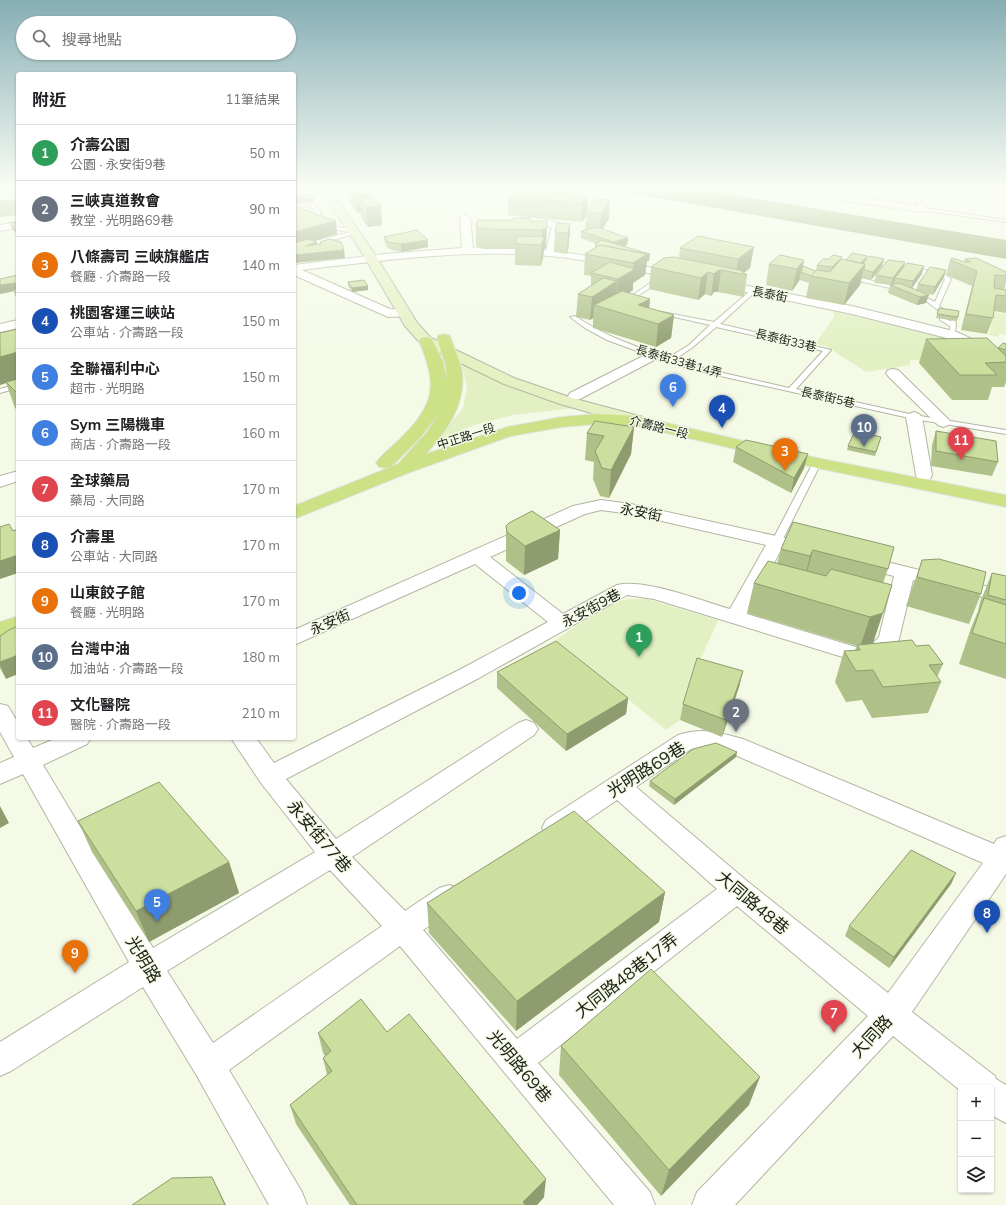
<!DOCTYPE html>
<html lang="zh-TW">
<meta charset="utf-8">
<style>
:root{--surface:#fff;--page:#f6f6f6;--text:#202124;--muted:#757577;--line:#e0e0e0;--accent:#b45309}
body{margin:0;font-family:Mulish,"Noto Sans TC",sans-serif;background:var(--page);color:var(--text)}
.controls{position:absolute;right:12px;bottom:12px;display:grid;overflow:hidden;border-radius:4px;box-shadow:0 1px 3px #0004}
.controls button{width:36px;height:36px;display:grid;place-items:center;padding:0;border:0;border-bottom:1px solid var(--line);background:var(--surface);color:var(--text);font:20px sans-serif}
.you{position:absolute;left:519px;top:593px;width:14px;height:14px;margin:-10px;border:3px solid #fff;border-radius:50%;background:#1a73e8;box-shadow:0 0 0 6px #1a73e833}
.badge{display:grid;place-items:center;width:26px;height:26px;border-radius:50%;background:var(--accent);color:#fff;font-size:13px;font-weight:700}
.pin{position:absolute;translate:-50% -33px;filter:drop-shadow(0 1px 2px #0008)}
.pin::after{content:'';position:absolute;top:21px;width:14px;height:12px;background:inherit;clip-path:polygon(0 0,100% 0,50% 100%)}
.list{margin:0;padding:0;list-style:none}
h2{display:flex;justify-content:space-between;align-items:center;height:52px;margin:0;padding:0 16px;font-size:17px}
h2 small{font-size:13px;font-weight:400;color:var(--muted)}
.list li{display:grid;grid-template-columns:26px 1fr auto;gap:12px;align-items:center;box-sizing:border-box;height:56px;padding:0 16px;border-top:1px solid var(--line)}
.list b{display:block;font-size:15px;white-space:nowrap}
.list p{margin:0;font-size:13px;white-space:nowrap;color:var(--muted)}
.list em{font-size:13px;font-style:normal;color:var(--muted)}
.icon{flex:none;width:22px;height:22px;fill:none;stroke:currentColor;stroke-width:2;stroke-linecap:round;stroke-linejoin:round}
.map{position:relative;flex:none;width:1006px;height:1205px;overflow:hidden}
.search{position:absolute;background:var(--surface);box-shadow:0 1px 3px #0004;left:16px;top:16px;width:280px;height:44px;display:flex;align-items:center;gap:10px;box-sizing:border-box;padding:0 14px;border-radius:22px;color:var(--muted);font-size:15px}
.panel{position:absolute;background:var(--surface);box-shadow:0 1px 3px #0004;left:16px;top:72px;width:280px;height:668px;border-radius:4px}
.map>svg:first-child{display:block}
</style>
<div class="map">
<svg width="1006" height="1205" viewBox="0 0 1006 1205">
<rect width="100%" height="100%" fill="#f4fae6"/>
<path fill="#e2f0c3" d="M833,311L945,337L972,349L992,361L910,360V365L866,372L826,346L815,344L834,317Z
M994,312L1006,314V335L1000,333L998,337L989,335Z
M462,364L508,386L576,408L513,415L477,424L436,441L463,408L467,388Z
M629,599H647L718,620L694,674L680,720L666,730L555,640L613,602Z"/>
<path fill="#94a567" d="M596,187H684L1006,240V259Z
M18,199V215L0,217V201Z"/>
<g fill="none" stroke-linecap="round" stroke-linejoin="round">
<defs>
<path id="service" d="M769,187H779L801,191L799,192Z
M910,187H914V190L924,208L1006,220V222L920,210L910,190Z
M313,203L322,214L316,217L333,226L355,230L354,234L294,251V247L350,232C336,230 320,227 310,217L317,213L310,206L294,207L295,205Z
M868,260L943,273L951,279L939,306L943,309L938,310L926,301L903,291L846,278L845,277L848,275L911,290L923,273L866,263V261ZM928,273L939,275L945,279L935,302L915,292Z
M659,277L664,278L628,303H624V301Z
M751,290L756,291L720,324L831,350L796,389L914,415L1006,430V434L914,419L707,373L667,362L607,340L585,328L570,317L575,316C604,336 635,346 668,358L689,345L710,325L657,313V311L714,322ZM716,327L823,351L789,388L710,370L674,360L693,347Z
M940,318H944L950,321L955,320L956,325L954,336H950V326L940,320Z
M18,384V388L0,393V389Z
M814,461H820L821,463L782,541L780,543H774L772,541Z"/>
<path id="minor" d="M18,187V193L0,196V190Z
M795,187H803V189L922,206L927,209L922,212L799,194L795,191Z
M465,215L470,218L473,248L546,250L552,227L526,222L524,220L529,217L560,223L562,225L556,251L619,261L678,273L684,276L678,279C636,271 593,260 550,256C467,249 384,260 302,270L390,309L408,310L410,313L408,316L388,317L294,275V265L384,254L462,248L460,218Z
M18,222V228L0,231V225Z
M717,280L852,306L957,332L1006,355V364L947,338L852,314L713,285L711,283L713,281Z
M18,320V328L0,332V324Z
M653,351L658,352L660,355L658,358L580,399L575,400L570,399L568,396L570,393Z
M893,369L898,370L948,419L951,422L948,425L943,427L938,425L888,376L886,373L888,370Z
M914,412L919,414L922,417L932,475L930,479L924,480L918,479L916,475L906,417L909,414Z
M18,471V481L0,487V476Z
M601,500L631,504L817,545L819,549L817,553L810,555L782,548L747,614L859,648L870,646L879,637L894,576L855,566L853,562L855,558L862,556L1006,591V603L913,580L899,639C887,659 880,659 859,662L654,599L627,595L479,678L286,779L336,839L518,723L526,720L534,723L538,729L534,735L352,857L405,911L439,888L449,885L459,888L463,897L459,906L423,930L517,1039L717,889L617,800L564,836L555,839L546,836L542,828L546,820L678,735C703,727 718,732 743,739L994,844L997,839L1006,836V874L912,1012L995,1076L996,1079L1006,1085V1123L991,1115V1088H961V1091L893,1036L735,1205H692L697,1192L868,1016L737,906L538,1063L650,1192L655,1205H614L400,946L229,1070L302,1192L307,1205H269L197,1076L143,987L11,1071L0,1076V1042L129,962L23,774L0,784V763L14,757L0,732V704L8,706L18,723V738H27L33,748L57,738H91L87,744L43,765L153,948L315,852L261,783L231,738H256L274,763L463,668L548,622L475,564L294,645V630L573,506ZM601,510L631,514L766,545L730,609C702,601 644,578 617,585L563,614L490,557L585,514ZM713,748L735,755L983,863L888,993L747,881L636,787L691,749ZM330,870L382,926L213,1043L167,971Z"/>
<path id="secondary" d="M319,187H329L374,253L418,324L431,338L514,378L572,398L643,417L645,421L643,425L637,426L560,404L504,384L421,344L405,326L362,253Z"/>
<path id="primary" d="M444,334L449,335L451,338C454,349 460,360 462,371C466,404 447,431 426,454L507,427L562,417L596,414L637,416L817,458L1006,495V507L817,468L637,426L596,424L562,427L511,436L408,473L294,519V506L398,464L427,432L439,413L419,439L391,467L385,468L379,467L376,463C382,454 392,447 400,439C435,404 438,386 419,341L421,338L426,337L431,338L433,341L443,362L447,380L446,366L437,338L439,335Z
M18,616V631L0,637V622Z"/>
</defs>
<use href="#service" stroke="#b1b7a4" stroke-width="2"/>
<use href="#minor" stroke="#b1b7a4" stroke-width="2"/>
<use href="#secondary" stroke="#b1b7a4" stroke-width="2"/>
<use href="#primary" stroke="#e4e4e3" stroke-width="2"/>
<use href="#service" fill="#fff" fill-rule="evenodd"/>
<use href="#minor" fill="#fff" fill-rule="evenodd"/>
<use href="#secondary" fill="#e6f0c3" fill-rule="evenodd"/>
<use href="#primary" fill="#cde187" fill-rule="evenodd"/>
</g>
<path fill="#afc089" d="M348,187H365L370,193L371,197L382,225L368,227L361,217V213H357L349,202Z
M810,187H872L870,192L848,191L847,193L829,191L830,189Z
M943,188L941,195L929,194L928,195H924L925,191Z
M571,195L588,196L587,210L596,199L609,219L603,229L628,238L627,245L624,246L649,261H647L645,275L633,283V290L629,293L649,308L674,315L671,338L656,347L593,328V318L590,320L576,317L578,294L591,286V276L584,275L585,254L595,248V244H596L581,238V231L585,230L586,217L581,222L508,215V196Z
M530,221H547L546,248L544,249L543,258L541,266L515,265V249H483L476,246V226Z
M18,222V237L11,227L10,223Z
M555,232L570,233V237H569V244L567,254L554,252Z
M384,237L428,247L401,252L389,249L385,244Z
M754,247L750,268L744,273L747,275L744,297L718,292H714L711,296L705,294L698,300L649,289L651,267L679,258L680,248Z
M829,259L846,260L884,259L882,266L871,280L862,278L860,285L844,305L806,298L809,283L800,280L799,281L792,291L766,285L769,264L804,260L803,266L816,271L817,265Z
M965,259L1006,272V282L1004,290H1006V313L994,311L993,318L987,334L961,330L972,286L946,275L950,260L964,262Z
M905,262L903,267L924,266L922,273L912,288L916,290L918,284L946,270L944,277L933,295L924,293L926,303L917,305L888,293L890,285L874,283L876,275Z
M18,275V302L17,301L14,291L0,294Z
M348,282L368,290L352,292L348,286Z
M939,308L958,317L957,321L936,318Z
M18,329V411L15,408L6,383L0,385V333Z
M926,339L998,348L1006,344V355L1005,354L1006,356V382L1004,387H992L988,400H952L919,363Z
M634,427L631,454L609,498L600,496L593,479L594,462L585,460L587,433Z
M936,431L998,462L992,476L931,466L932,445Z
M881,437L875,456L847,450L848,446Z
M736,447L804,468L791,493L733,462Z
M793,522L888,569L883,583L873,643L916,646L943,664L937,677L941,682L928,713L872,718L862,700L846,702L835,682L844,651L855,650L857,646L747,613L754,583L777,564L781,549Z
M506,526L560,530L558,559L524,575L506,561Z
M922,560L981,594L969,624L906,606Z
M992,573L1006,576V679L959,664L971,628L978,611L980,602Z
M0,636L6,679L0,668Z
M743,671L739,687L722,737L680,720L683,704Z
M497,672L628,698L626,714L566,751L497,688Z
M737,752L736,757L674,805L649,786L650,781Z
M78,821L229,862L239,893L149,942L92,852Z
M956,873L951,884L889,968L845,936L849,926Z
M665,892L659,922L516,1031L429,933L427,903Z
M387,1032L544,1197L537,1205H350L296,1124L290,1105L327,1075L323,1058L325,1056L323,1053L318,1033Z
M561,1046L749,1105L661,1196L559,1075Z"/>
<path fill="#8f9c6f" d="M370,193L371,207L381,206L382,225L368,227L366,207L359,198L361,213H357L356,195Z
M588,196L587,212H586V217L581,222L582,203Z
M294,197L313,198L314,201L297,203V204H294Z
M610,200L609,219L600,232L601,213Z
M336,221L337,234L294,247V232Z
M547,221L546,248L544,249L543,258L541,266L542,230Z
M570,224V237H569V244L567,254L568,233Z
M628,238L627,245L613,250V242Z
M428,240V247L401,252V244Z
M317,242L318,249L305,246Z
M754,247L750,268L742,274L736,273L738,259Z
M344,250L345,258L294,263V255Z
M650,254L649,261H647L645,275L633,283V290L616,301L618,279L633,270L634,256Z
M867,256L865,263L856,269Z
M842,257L840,264L830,275L832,267Z
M884,259L882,266L871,280L873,272Z
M804,260L799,281L792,291L797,269Z
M905,262L903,270L895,278V281L891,286L893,278Z
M865,264L860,285L844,305L849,283Z
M924,266L922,273L911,289L913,281Z
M721,270L718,292H714L711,296L714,274L717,271Z
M946,270L944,277L933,295L935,287Z
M708,272L705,294L698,300L701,278Z
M617,281L616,303L594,305L593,318L590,320L592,297Z
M15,283L18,291L13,290L14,291L0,294V285Z
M368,286V290L352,292V288Z
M929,295L926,303L917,305L920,297Z
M650,299L648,321L638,305Z
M674,315L671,338L656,347L658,324Z
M18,352V379L0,385V357Z
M634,427L631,454L609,498L611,470Z
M808,454L804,468L791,493L794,478Z
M560,530L558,559L524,575L525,546Z
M813,550L805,579L803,586L810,556Z
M18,555V573L0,579V561Z
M883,613L873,643L860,647L870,617Z
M18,655V674L6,679L0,665V662Z
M743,671L739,687L722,737L726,720Z
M628,698L626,714L566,751L567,734Z
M737,752L736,757L674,805L675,799Z
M0,806L9,823L0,828Z
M229,862L239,893L149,942L136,911Z
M956,873L951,884L889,968L894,957Z
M665,892L659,922L516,1031L517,1001Z
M760,1077L749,1105L661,1196L669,1170Z
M212,1177L226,1205H225Z
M546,1179L544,1197L537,1205H523V1202Z"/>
<path fill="#ccdf9f" stroke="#8f9c6f" d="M350,187H365L370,193L356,195Z
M927,187L943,188L942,192L929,190V192L925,191Z
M518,188L571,194L570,195L588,196L582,203L508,196Z
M311,194L313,198L297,200V197L296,196Z
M374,197L381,206L366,207L359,198Z
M596,199L610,200L601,213L586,212Z
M294,206L336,221L294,232Z
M513,218H530V221H547V228L542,230L483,229L476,226L478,220H513Z
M18,222V225L13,226L14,229L10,223Z
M557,223L570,224L568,233L555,232Z
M18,225V234L13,226Z
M597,227L628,238L613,242L581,231Z
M417,230L428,240L401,244L388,242L384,237Z
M518,236L544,237L541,245L515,244Z
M698,236L754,247L738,259L680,248Z
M308,239L317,242L305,246L321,244L320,242L330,239L341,242L344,250L294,255V243Z
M602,240L650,254H647L600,245L598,246L595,244Z
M600,245L647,254L633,263L585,254Z
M852,253L867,256L861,263L846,260Z
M780,255L804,260L797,269L769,264Z
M833,255L842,257L832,267L817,265L823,259H829Z
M869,256L884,259L873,272L864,270L865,264L863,263Z
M674,257L740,270L747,275L721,270L717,271L714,274L708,272L701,278L651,267L664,258Z
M952,258L965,262H971L965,259L976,258L1006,272V276L995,275L994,288L1006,290V296L996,295L993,318L966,314L977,271L950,260Z
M841,259L865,264L849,283L811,276L817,270L830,272Z
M888,260L905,262L893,278L876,275Z
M610,262L635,269L618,279L591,273Z
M907,263L924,266L913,281L895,278Z
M803,266L816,271L811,276L801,272Z
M930,267L946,270L935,287L918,284Z
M18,275V286L15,283L0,285V279Z
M603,278L617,281L592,297L578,294Z
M364,280L368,286L352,288L348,282Z
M899,283L929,295L920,297L890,285Z
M18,288V294L13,290Z
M622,291L650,299L638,305L674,315L658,324L594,305Z
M939,308L959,311L958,317L937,314Z
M18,329V352L0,357V333Z
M987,338L1006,356V362L985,363L997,375H960L926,339Z
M1003,343L1006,344V350L998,348Z
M18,379V394L6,382Z
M595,421L634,427L611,470L602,468L595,451L604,436L587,433Z
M855,431L881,437L876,452L848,446Z
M936,431L996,441L998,462L936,451Z
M746,440L808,454L794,478L736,447Z
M532,511L560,530L525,546L507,532L506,526L509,523Z
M793,522L894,547L888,569L813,550L810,556L781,549Z
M9,524L13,531L18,529V555L0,561V527Z
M939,559L986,572L981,594L917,577L922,560Z
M768,561L826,576L831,569L892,585L883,613L870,617L754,583Z
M992,573L1006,576V600L988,595Z
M984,598L1006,605V644L972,633Z
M18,626V655L0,662V636L9,630Z
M912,640L916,646L929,645L943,664L929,665L941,682L883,687L873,670L856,671L844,651L860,650L857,645Z
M556,641L628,698L567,734L497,672Z
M697,658L743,671L726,720L683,704Z
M716,743L737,752L675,799L650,781L693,749Z
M159,782L229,862L136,911L78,821Z
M574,811L665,892L517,1001L427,903Z
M911,850L956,873L894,957L849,926Z
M651,969L760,1077L669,1170L561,1046Z
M361,999L387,1032L409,1014L546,1179L523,1202L526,1205H357L290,1105L332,1071L323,1058L331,1051L318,1033Z
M212,1177L225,1205H132L172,1178Z"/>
<linearGradient id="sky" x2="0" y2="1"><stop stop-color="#86aeb4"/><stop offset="0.53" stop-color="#fafdf4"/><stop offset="1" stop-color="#fafdf4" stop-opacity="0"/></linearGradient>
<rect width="1006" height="355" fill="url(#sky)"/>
<g text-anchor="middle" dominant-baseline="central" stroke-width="3" stroke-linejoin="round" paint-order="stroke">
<g font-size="12" fill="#1d2018" stroke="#f4fae6">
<text transform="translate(770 294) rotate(11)">長泰街</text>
<text transform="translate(786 340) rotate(13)">長泰街33巷</text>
<text transform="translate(679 361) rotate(16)">長泰街33巷14弄</text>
<text transform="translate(828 397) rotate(13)">長泰街5巷</text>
<text transform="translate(659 427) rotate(14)">介壽路一段</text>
<text transform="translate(466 436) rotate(-18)">中正路一段</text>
</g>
<g font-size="14" fill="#1d2018" stroke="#f4fae6">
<text transform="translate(641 512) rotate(11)">永安街</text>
<text transform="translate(591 608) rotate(-28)">永安街9巷</text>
<text transform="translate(330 622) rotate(-24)">永安街</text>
</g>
<g font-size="17" fill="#1d2018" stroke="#f4fae6">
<text transform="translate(646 769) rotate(-32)">光明路69巷</text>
<text transform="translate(320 836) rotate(50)">永安街77巷</text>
<text transform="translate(753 902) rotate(40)">大同路48巷</text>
<text transform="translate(144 959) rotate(59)">光明路</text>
<text transform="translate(626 975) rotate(-38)">大同路48巷17弄</text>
<text transform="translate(871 1036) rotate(-47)">大同路</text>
<text transform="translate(520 1066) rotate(50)">光明路69巷</text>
</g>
</g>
</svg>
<div class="controls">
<button>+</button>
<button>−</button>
<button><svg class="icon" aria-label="layers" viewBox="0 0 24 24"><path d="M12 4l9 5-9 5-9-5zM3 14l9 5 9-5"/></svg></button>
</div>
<div class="you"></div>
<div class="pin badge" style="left:639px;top:657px;background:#2e9e5b">1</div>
<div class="pin badge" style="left:736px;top:732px;background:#6b7280">2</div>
<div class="pin badge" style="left:785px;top:471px;background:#e8710a">3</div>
<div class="pin badge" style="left:722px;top:428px;background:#1a4fb4">4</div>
<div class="pin badge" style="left:157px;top:922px;background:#3f7fe0">5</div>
<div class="pin badge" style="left:673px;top:407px;background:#3f7fe0">6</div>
<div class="pin badge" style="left:834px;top:1033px;background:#e0444e">7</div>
<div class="pin badge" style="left:987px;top:933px;background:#1a4fb4">8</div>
<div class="pin badge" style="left:75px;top:973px;background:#e8710a">9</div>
<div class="pin badge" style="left:864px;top:447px;background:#5c6f8a">10</div>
<div class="pin badge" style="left:961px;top:460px;background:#e0444e">11</div>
<div class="search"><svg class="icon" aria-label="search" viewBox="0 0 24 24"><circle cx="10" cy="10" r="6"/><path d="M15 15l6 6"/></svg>搜尋地點</div>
<section class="panel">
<h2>附近<small>11筆結果</small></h2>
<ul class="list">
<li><span class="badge" style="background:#2e9e5b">1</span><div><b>介壽公園</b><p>公園 · 永安街9巷</p></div><em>50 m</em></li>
<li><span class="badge" style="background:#6b7280">2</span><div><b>三峽真道教會</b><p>教堂 · 光明路69巷</p></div><em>90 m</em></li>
<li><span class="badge" style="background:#e8710a">3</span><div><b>八條壽司 三峽旗艦店</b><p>餐廳 · 介壽路一段</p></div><em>140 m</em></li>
<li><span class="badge" style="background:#1a4fb4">4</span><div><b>桃園客運三峽站</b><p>公車站 · 介壽路一段</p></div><em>150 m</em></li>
<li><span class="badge" style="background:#3f7fe0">5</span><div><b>全聯福利中心</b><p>超市 · 光明路</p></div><em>150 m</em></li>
<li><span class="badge" style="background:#3f7fe0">6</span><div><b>Sym 三陽機車</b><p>商店 · 介壽路一段</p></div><em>160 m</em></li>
<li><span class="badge" style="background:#e0444e">7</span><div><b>全球藥局</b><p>藥局 · 大同路</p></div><em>170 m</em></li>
<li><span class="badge" style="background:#1a4fb4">8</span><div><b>介壽里</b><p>公車站 · 大同路</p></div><em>170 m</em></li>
<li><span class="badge" style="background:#e8710a">9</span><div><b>山東餃子館</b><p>餐廳 · 光明路</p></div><em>170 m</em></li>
<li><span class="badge" style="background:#5c6f8a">10</span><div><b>台灣中油</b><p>加油站 · 介壽路一段</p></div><em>180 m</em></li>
<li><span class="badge" style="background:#e0444e">11</span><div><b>文化醫院</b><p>醫院 · 介壽路一段</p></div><em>210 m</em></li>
</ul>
</section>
</div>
